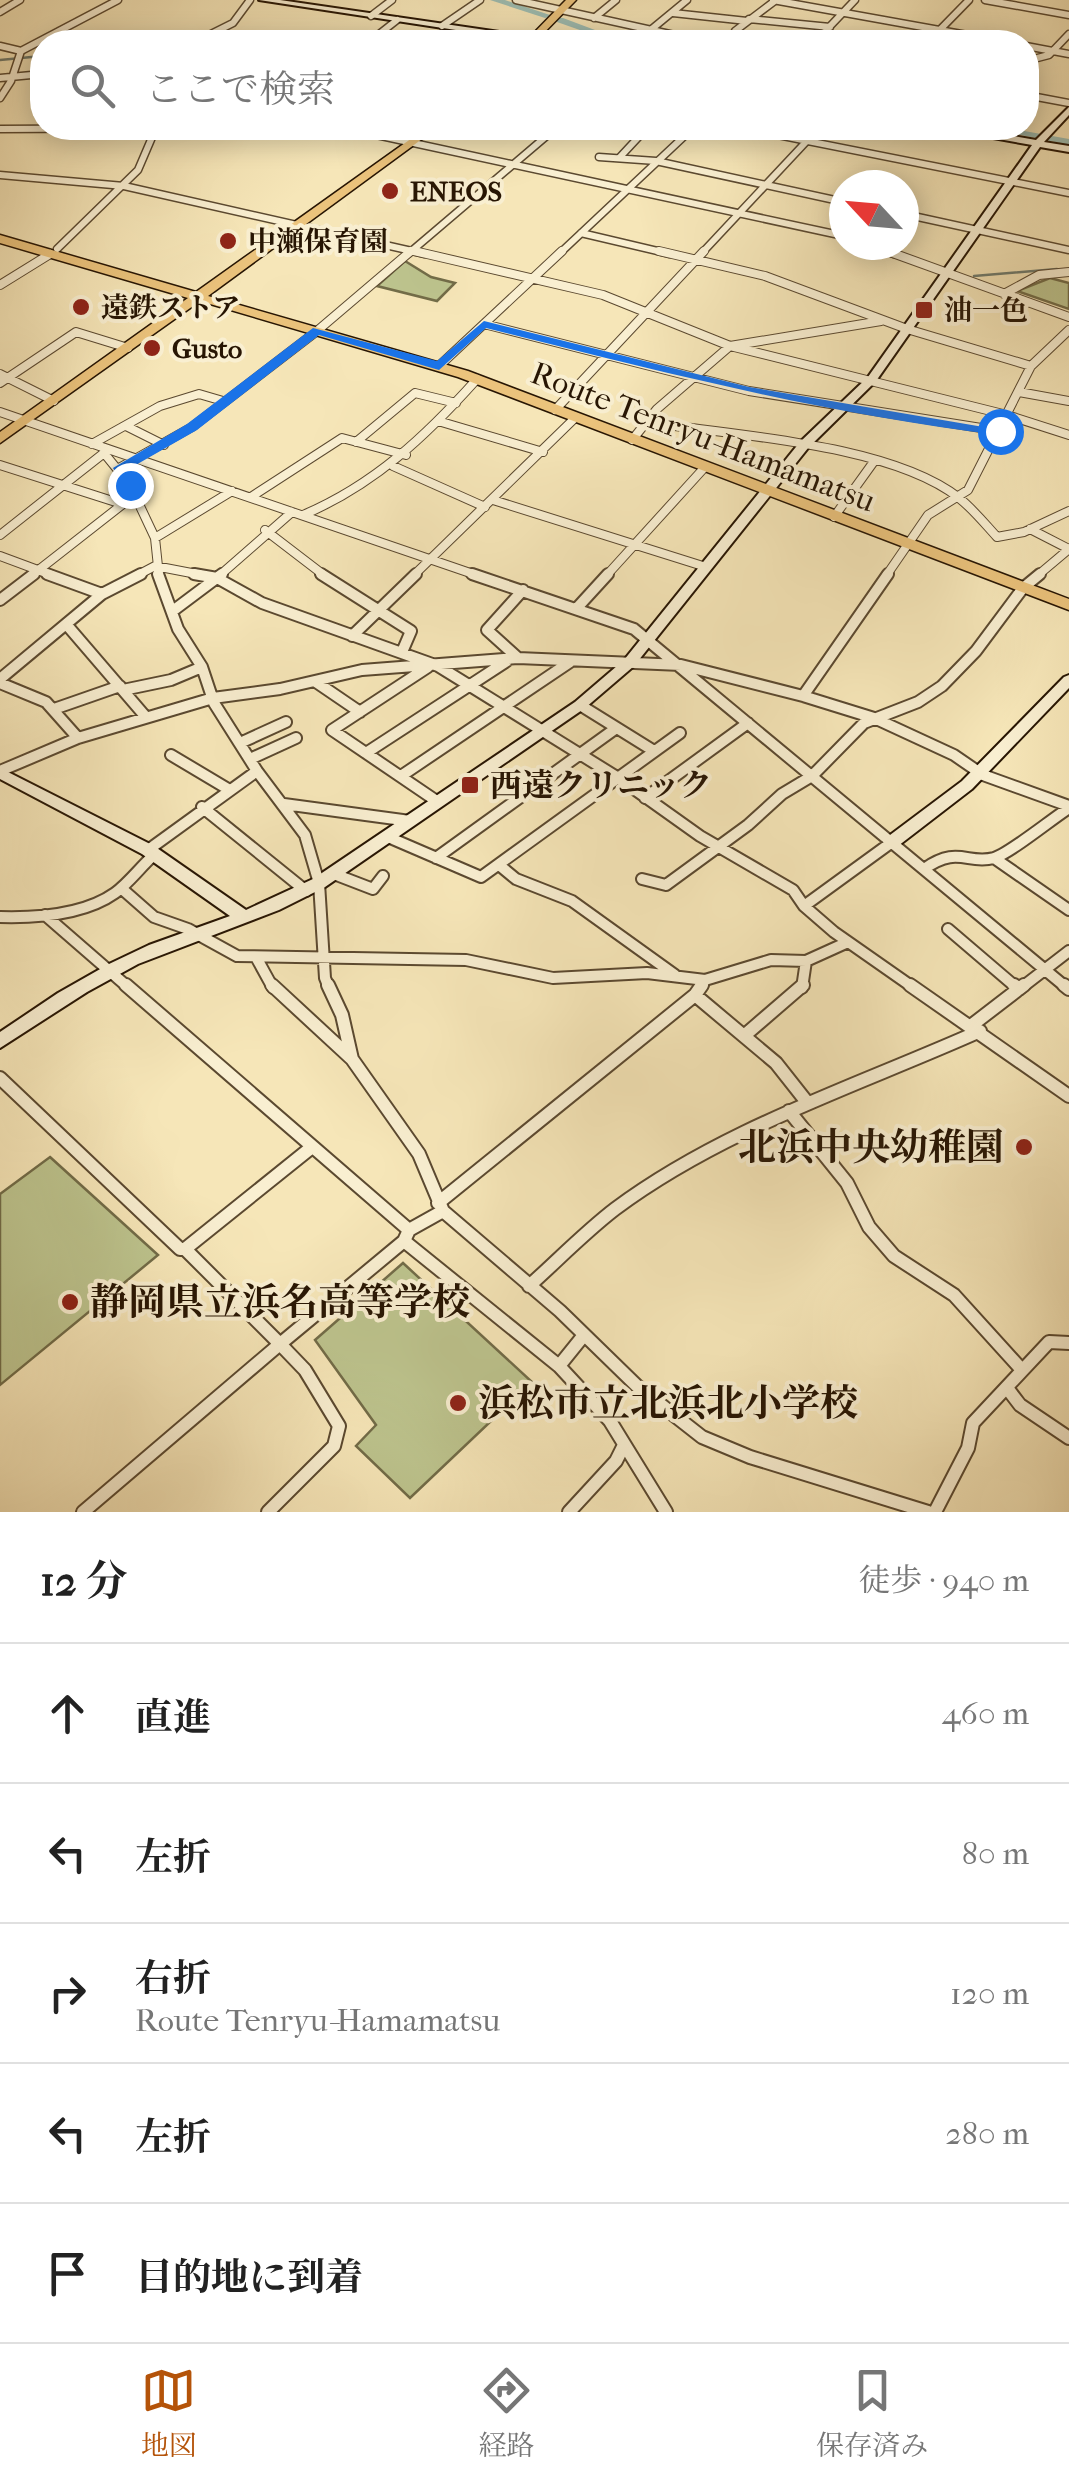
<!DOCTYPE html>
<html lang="ja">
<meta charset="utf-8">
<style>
:root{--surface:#fff;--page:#f6f6f6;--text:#222;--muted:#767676;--line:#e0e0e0;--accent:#b45309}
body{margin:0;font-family:"IM FELL French Canon","Noto Serif JP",serif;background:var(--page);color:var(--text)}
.compass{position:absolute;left:829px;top:170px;width:90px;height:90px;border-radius:50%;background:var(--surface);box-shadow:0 5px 25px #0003;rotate:296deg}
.stop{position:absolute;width:30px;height:30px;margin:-22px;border:8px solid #1a73e8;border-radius:50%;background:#fff}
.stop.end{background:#1a73e8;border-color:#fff;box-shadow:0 2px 10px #0008}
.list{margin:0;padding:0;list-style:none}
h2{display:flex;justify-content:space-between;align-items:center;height:130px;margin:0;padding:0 40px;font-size:42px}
h2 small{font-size:32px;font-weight:400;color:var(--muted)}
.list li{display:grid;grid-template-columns:65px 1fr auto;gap:30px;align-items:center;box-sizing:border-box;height:140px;padding:0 40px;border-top:2px solid var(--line)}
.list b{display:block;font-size:38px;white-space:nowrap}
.list p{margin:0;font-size:32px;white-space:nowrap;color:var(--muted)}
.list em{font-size:32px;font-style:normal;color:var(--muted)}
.icon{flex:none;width:55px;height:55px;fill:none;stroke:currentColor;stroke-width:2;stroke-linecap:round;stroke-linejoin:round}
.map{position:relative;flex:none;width:1069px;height:1512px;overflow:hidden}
.search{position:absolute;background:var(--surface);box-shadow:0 5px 25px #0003;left:30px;right:30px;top:30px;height:110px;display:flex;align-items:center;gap:25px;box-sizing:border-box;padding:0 35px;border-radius:40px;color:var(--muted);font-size:38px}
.sheet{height:830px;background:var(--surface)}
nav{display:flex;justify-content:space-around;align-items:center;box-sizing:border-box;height:140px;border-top:2px solid var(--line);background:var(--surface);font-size:28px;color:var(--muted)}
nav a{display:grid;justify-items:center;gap:5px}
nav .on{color:var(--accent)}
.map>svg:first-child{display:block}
</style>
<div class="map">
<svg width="1069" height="1512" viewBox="0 0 1069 1512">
<rect width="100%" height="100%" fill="#f6e6b8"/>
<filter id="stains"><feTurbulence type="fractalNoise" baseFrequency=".002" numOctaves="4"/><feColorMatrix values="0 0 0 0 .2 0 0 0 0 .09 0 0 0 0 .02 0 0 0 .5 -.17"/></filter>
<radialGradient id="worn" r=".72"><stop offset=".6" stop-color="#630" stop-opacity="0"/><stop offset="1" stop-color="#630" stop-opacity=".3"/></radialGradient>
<path fill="#bdc48e" stroke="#726c48" stroke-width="2.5" d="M405,261L431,277L455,283L437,301L377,286Z
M1050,278L1069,283V309L1017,291Z
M50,1157L158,1255L0,1385V1194Z
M403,1263L532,1382L410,1498L356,1446L376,1425L315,1340Z"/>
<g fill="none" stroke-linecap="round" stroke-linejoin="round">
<path stroke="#6e7a6d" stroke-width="2.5" d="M0,60L42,56
M974,276L1057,269"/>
<path fill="#9dbeb4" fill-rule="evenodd" d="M490,0H505L553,16L545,18Z
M557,18H563L627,42H614L557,22Z
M987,128H1007L1069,139V145Z"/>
<defs>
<path id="street-far3" d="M516,0L706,42
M773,0L1006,42
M985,0L1069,15
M0,12L20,0
M673,13L747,21
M371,16L392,0
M594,18L616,0
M749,19L830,27
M442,26L480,0
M195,42L233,23L250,0
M369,42L397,20
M636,42L687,0
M721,42L739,33L735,31L776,0
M815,42L855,0
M928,42L969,0
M0,46L21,51
M1026,46L1069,54
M1026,61L1049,55L1069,34
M0,78L42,74
M1026,95L1069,103
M0,98L11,81L21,51L118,0
M344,128L844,236
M742,128L1069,193
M0,129L176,128
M599,157L656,161L844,202
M620,157L647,128
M0,175L124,186L425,254
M904,214L1069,250
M581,233L670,254
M870,245L894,254
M57,249L138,170L156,128
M408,254L556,128
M559,254L693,128
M701,254L819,128"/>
<path id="street-far2" d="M414,251L603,295L730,346L1007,415L1069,435
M659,251L765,276L907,329L1031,366L1069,330
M887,251L1069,317
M0,285L50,254
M1004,294L1039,275L1069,272
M484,324L749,391L1000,431
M439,366L562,251
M0,374L54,401
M0,383L76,332L128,348
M1019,392L1069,401
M555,410L704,251
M0,412L479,576
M438,421L543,452
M646,422C732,435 891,444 959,498C973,509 985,524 997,537L1024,532L1069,511
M126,426L164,445
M632,440L657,409L730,346L881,321
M356,442L415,393L456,403
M92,444L160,406L199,394L223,401
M110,450L104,453L130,485L155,538L159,576
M0,465L122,504
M393,466L485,507
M119,468L192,427L317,331L411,251
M251,497L342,438L406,455
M493,500L706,567
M303,515C374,485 426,436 477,379
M834,517L875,460
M1030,529L1069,549
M265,530L325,576
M0,535L104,453
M155,538L232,491
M0,556L54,576
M31,576L123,504
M136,576L155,566L207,576
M219,576L292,512
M413,576L575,418
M606,576L705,467
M886,576L928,515L968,490L1031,366
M1037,576L1069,549"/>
<path id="street-far1" d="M47,574L102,594
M158,574L178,629L202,667L214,703L257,771L305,835L319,883L325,978L329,988
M194,574L217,578L262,603L438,666L620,779L700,836L793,890L804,906L834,932L914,988
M321,574L411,631L402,652
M472,574L634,629L1067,988
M0,600L34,574
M576,609L608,574
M174,610L222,574
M66,624L145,716
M352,636L416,574
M518,658L487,630L523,590
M428,667L332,730L438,802
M0,679L102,594L141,574
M316,682L360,712
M0,683L46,702L78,738
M123,690L171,680L202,667
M803,696L888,574
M580,705L654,751
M54,709L120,686
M240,743L286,722
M366,753L507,661
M171,755L228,789
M250,759L296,738
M0,771L78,738L213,698L280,689L362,670L518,658L681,665L803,696L874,718L954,755L983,775L1069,806
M401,776L570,662
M645,798L748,723
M284,804L410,821
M202,807L306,891
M388,837L481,877L680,733
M148,850L257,771
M436,858L615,729
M994,858L1069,910
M499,865L516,879L572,901L675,975
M924,869C958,845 967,865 994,858C1009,854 1053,818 1069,808
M334,874L373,889L383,876
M642,879L666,885L748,825L782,794L812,776L864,723L918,702L942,686L976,651L1023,588L1040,574
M121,888L154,917L188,929L237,956L466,960L553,978L647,973L705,980L771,960L806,961L848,942
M804,906L892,842
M45,915L129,988
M0,917C37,918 84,915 115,893C130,882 141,866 155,854
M948,929L1017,988
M256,957L273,988
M700,988L705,980
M802,988L806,961
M1021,988L1069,951"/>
<path id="street" d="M126,985L409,1230
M272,985L352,1059
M328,985L342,1015L352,1059L419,1154L443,1211L560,1311L637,1386L702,1437L750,1457L928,1512
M910,985L1069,1096
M1014,985L1019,989
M1064,985L1069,989
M695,995L776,1063L806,1101
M972,1025L1024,985
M745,1035L803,985
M0,1078L180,1249H185L280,1344L83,1512
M789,1111L847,1183L869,1227L894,1256L954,1295L1022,1370
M438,1203L695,995L702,985
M404,1241L559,1366L610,1421L666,1512
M185,1249L312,1147
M529,1286C557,1261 585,1232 615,1209C724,1128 857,1086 980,1031
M559,1366L584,1335
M1007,1388L1020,1405L1069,1438
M268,1512L334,1446L339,1426L305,1370L280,1344L404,1241L409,1230L443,1211
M569,1512L616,1461L623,1447
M935,1512L968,1448L973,1423L1049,1342L1069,1343"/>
<path id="secondary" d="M259,0H280L548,39L552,42H534Z
M1069,107V115L1044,142L1069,146V152L1040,147L876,381L808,448L634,666L585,708L325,887L279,910L138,964L87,992L0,1048V1032L58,993L109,964L149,945L230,916L142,854L0,779V768L154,846L246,910L313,879L575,702L624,660L800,442L868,377L1032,145L954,131L950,128H967L1036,140Z
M1069,675V688L972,789L898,846H886L884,842L886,838L962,781L1064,677Z"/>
<path id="primary" d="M566,0H576L535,42H525Z
M426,128H437L208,296L468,371L1069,599V610L458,377L200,301L0,443V432L188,298L0,243V235L196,292Z"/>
</defs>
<use href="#street-far3" stroke="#5b4930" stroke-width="9"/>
<use href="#street-far2" stroke="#5b4930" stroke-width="10"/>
<use href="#street-far1" stroke="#5b4930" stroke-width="14"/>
<use href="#street" stroke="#5b4930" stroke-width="16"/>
<use href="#secondary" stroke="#271503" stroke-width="4"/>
<use href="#primary" stroke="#271503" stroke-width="3"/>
<use href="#street-far3" stroke="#f9efd1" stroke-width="6"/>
<use href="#street-far2" stroke="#f9efd1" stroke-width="8"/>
<use href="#street-far1" stroke="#f9efd1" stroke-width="10"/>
<use href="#street" stroke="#f9efd1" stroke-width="12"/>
<use href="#secondary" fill="#f9efd1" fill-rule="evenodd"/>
<use href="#primary" fill="#ebc37c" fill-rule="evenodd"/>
</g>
<path fill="#1a73e8" d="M484,321L749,387L1007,431L1000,435C825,414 657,371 486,328L439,370L319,335L197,430L127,470L135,488H125L113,468L187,424L313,328L437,361Z"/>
<g fill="#8f2418" stroke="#f9efd1" stroke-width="4">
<circle cx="390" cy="191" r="10"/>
<circle cx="228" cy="241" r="10"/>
<circle cx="81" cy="307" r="10"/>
<rect x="914" y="300" width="20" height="20" rx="5"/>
<circle cx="152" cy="348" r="10"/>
<rect x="460" y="775" width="20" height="20" rx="5"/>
<circle cx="1024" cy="1147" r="10"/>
<circle cx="70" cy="1302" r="10"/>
<circle cx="458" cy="1403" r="10"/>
</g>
<g text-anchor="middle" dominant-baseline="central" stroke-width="8" stroke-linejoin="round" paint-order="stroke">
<g font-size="28" font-weight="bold" fill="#271503" stroke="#f9efd1" text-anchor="start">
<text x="410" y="191">ENEOS</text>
<text x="248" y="241">中瀬保育園</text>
<text x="101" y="307">遠鉄ストア</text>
<text x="944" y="310">油一色</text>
<text x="172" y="348">Gusto</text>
</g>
<g font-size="32" fill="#271503" stroke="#f9efd1">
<text transform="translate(703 437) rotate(21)">Route Tenryu-Hamamatsu</text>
</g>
<g font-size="32" font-weight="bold" fill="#271503" stroke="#f9efd1" text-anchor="start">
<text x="490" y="785">西遠クリニック</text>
</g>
<g font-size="38" font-weight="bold" fill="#271503" stroke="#f9efd1" text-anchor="start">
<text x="1004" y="1147" text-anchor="end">北浜中央幼稚園</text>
<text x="90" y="1302">静岡県立浜名高等学校</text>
<text x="478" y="1403">浜松市立北浜北小学校</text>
</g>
</g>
<rect width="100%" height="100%" filter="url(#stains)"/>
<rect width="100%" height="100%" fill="url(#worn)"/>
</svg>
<svg class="compass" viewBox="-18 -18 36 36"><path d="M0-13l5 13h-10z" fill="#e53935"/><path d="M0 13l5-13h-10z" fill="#767676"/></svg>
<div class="stop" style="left:1000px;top:431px"></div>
<div class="stop end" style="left:130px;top:485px"></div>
<div class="search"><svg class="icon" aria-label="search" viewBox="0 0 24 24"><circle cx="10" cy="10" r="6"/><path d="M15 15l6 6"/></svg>ここで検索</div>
</div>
<section class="sheet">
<h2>12 分<small>徒歩 · 940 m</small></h2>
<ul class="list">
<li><svg class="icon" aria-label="ahead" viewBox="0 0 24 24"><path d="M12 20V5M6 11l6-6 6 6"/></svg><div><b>直進</b></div><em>460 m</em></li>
<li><svg class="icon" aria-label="left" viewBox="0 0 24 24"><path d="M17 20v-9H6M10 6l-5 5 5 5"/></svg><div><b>左折</b></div><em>80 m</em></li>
<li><svg class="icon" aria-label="right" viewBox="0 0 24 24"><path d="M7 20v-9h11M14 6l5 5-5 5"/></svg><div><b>右折</b><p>Route Tenryu-Hamamatsu</p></div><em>120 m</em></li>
<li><svg class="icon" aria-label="left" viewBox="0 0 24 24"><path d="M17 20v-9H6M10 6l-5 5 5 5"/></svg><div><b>左折</b></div><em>280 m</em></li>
<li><svg class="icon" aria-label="arrive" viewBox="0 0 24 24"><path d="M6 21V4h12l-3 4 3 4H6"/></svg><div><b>目的地に到着</b></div></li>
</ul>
</section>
<nav>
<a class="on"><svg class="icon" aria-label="map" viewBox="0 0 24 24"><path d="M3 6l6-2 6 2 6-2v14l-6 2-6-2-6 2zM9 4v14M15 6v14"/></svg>地図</a>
<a><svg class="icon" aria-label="directions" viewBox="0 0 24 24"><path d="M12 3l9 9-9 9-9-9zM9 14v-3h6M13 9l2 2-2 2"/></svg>経路</a>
<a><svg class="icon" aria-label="saved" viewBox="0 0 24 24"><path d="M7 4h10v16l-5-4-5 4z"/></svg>保存済み</a>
</nav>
